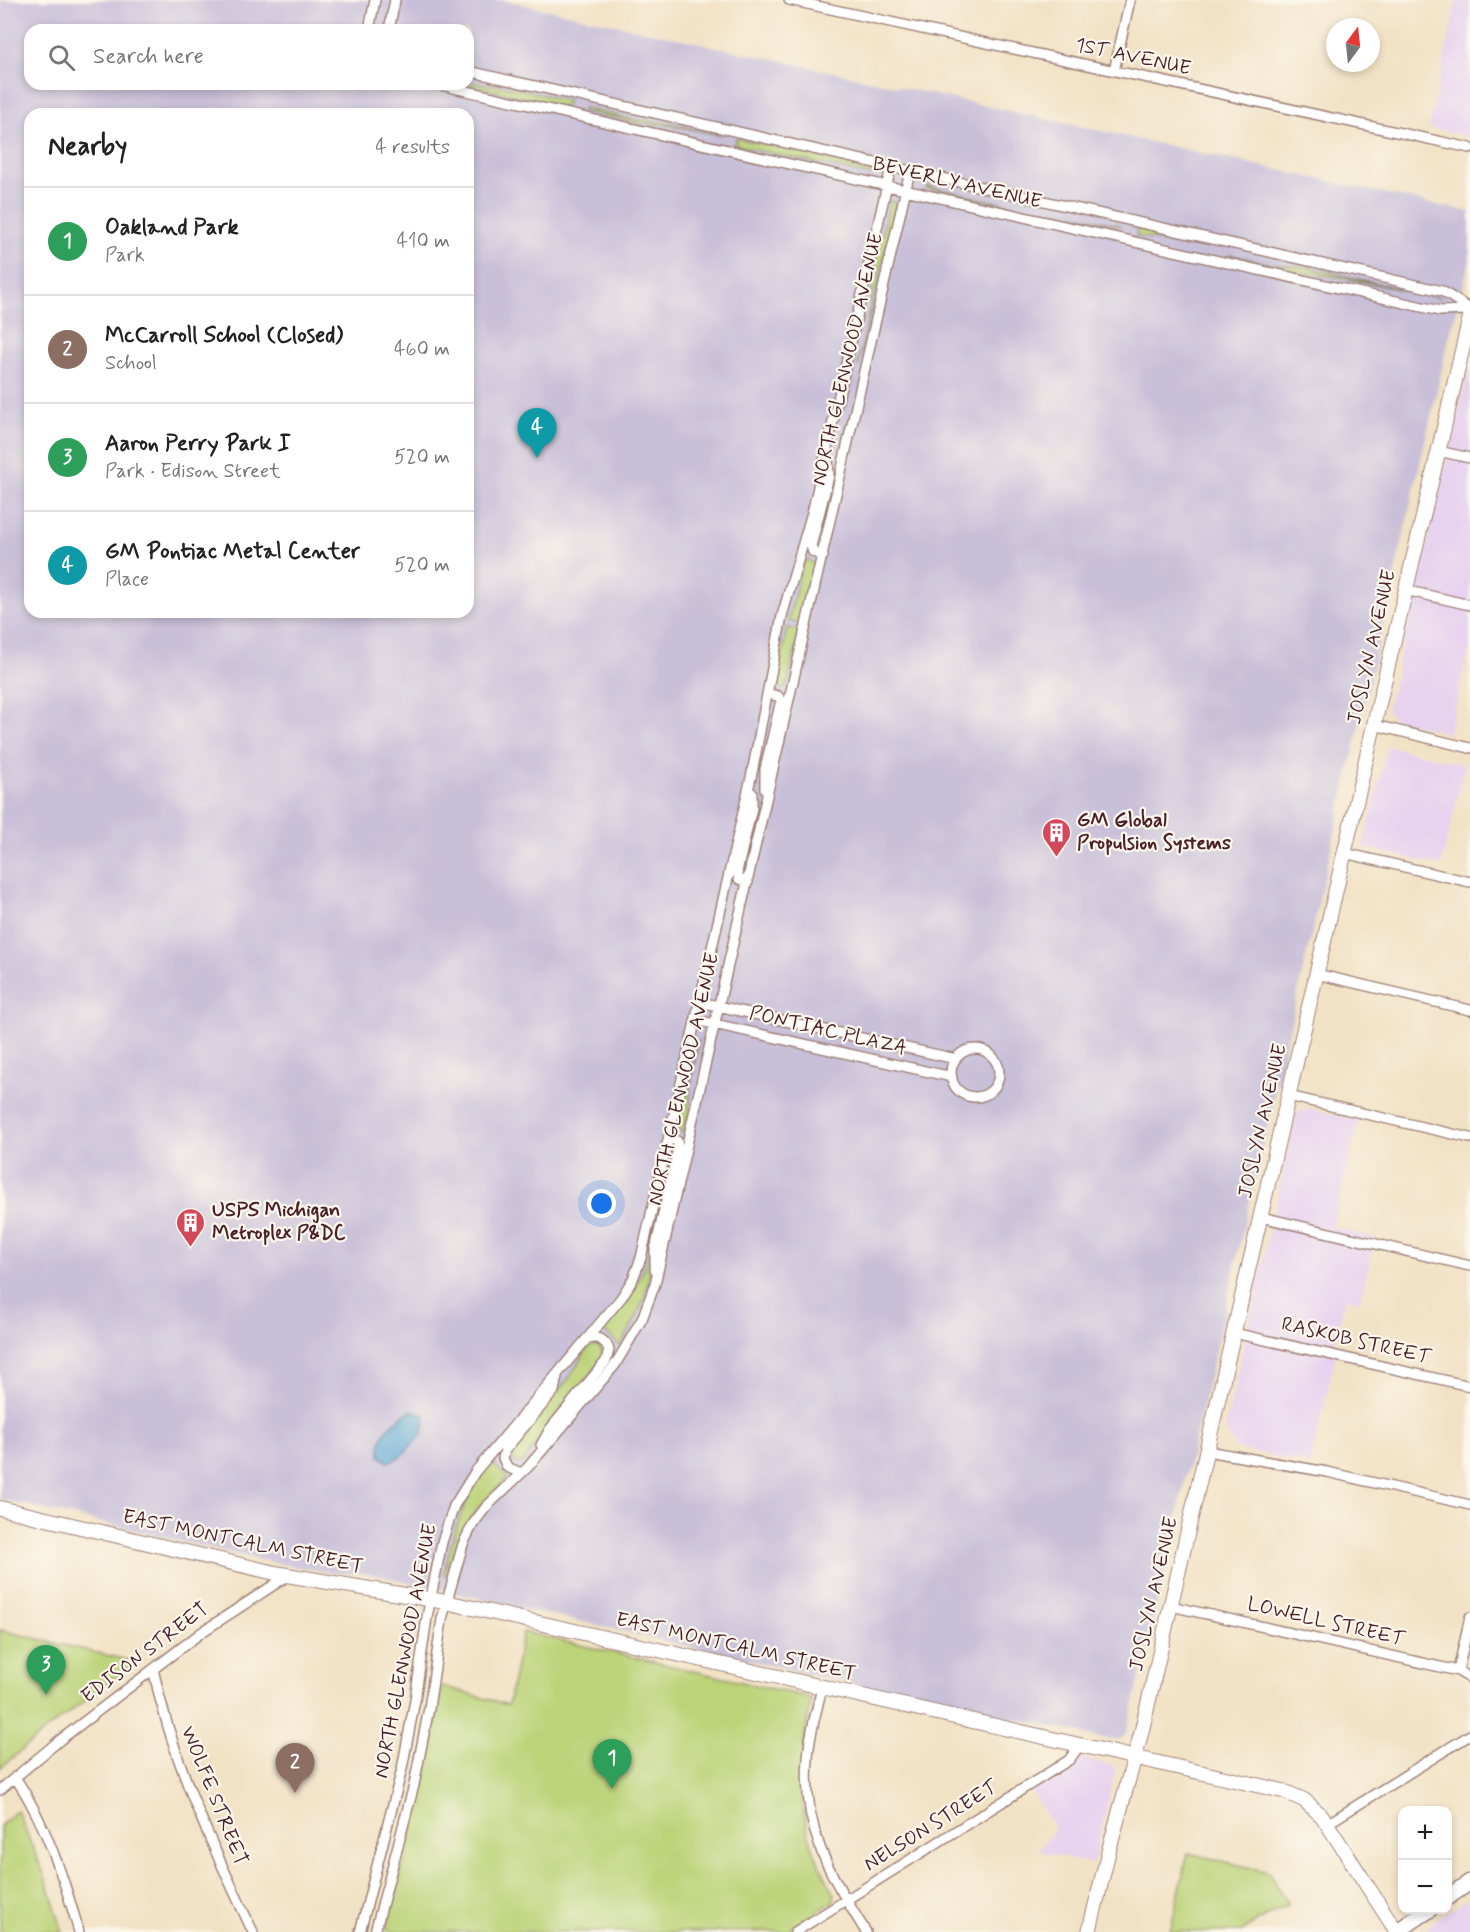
<!DOCTYPE html>
<meta charset="utf-8">
<style>
:root{--surface:#fff;--page:#f2f2f2;--text:#222;--muted:#767676;--line:#e0e0e0;--accent:#d1495b}
body{margin:0;font-family:Mynerve,sans-serif;background:var(--page);color:var(--text)}
.controls{position:absolute;right:18px;bottom:18px;display:grid;overflow:hidden;border-radius:12px;box-shadow:0 3px 9px #0003}
.controls button{width:54px;height:54px;display:grid;place-items:center;padding:0;border:0;border-bottom:2px solid var(--line);background:var(--surface);color:var(--text);font:30px sans-serif}
.compass{position:absolute;left:1326px;top:18px;width:54px;height:54px;border-radius:50%;background:var(--surface);box-shadow:0 3px 9px #0003;rotate:15deg}
.you{position:absolute;left:602px;top:1204px;width:21px;height:21px;margin:-15px;border:4px solid #fff;border-radius:50%;background:#1a73e8;box-shadow:0 0 0 9px #1a73e833}
.badge{display:grid;place-items:center;width:39px;height:39px;border-radius:50%;background:var(--accent);color:#fff;font-size:20px;font-weight:700}
.pin{position:absolute;translate:-50% -50px;filter:drop-shadow(0 2px 3px #0008)}
.pin::after{content:'';position:absolute;top:32px;width:21px;height:18px;background:inherit;clip-path:polygon(0 0,100% 0,50% 100%)}
.list{margin:0;padding:0;list-style:none}
h2{display:flex;justify-content:space-between;align-items:center;height:78px;margin:0;padding:0 24px;font-size:26px}
h2 small{font-size:20px;font-weight:400;color:var(--muted)}
.list li{display:grid;grid-template-columns:39px 1fr auto;gap:18px;align-items:center;box-sizing:border-box;height:108px;padding:0 24px;border-top:2px solid var(--line)}
.list b{display:block;font-size:22px;white-space:nowrap}
.list p{margin:0;font-size:20px;white-space:nowrap;color:var(--muted)}
.list em{font-size:20px;font-style:normal;color:var(--muted)}
.icon{flex:none;width:33px;height:33px;fill:none;stroke:currentColor;stroke-width:2;stroke-linecap:round;stroke-linejoin:round}
.map{position:relative;flex:none;width:1470px;height:1932px;overflow:hidden}
.search{position:absolute;background:var(--surface);box-shadow:0 3px 9px #0003;left:24px;top:24px;width:450px;height:66px;display:flex;align-items:center;gap:15px;box-sizing:border-box;padding:0 21px;border-radius:18px;color:var(--muted);font-size:22px}
.panel{position:absolute;background:var(--surface);box-shadow:0 3px 9px #0003;left:24px;top:108px;width:450px;height:510px;border-radius:18px}
.map>svg:first-child{display:block}
</style>
<div class="map">
<svg width="1470" height="1932" viewBox="0 0 1470 1932">
<rect width="100%" height="100%" fill="#fbf7ec"/>
<filter id="ink" filterUnits="userSpaceOnUse"><feTurbulence type="fractalNoise" baseFrequency=".0167" numOctaves="2"/><feDisplacementMap in="SourceGraphic" scale="12" xChannelSelector="R" yChannelSelector="G"/><feConvolveMatrix kernelMatrix="1 2 1 2 8 2 1 2 1" color-interpolation-filters="sRGB"/></filter>
<filter id="wash" filterUnits="userSpaceOnUse"><feTurbulence type="fractalNoise" baseFrequency=".008" numOctaves="4" result="noise"/><feDisplacementMap in="SourceGraphic" scale="24" xChannelSelector="R" yChannelSelector="G"/><feGaussianBlur stdDeviation="1.35" result="paint"/><feColorMatrix in="noise" values="0 0 0 0 0 0 0 0 0 0 0 0 0 0 0 0 0 1.4 0 .05"/><feComposite in="paint" operator="in"/></filter>
<g filter="url(#wash)">
<rect width="100%" height="100%" fill="#f2e2c5"/>
<path fill="#e7d2ef" d="M1457,0H1470V137L1429,128Z
M1470,364V645L1449,733L1396,720L1387,711Z
M1388,746L1465,765L1441,866L1363,847Z
M1311,1109L1359,1120L1332,1227L1375,1238L1360,1301L1345,1298L1333,1348L1337,1349L1310,1464L1235,1448L1225,1428L1297,1112Z
M1080,1758L1116,1767L1093,1864L1038,1851L1055,1828L1030,1790Z
M1470,1897V1932H1427L1429,1926L1439,1917Z"/>
<path fill="#c8bfd8" fill-rule="evenodd" d="M0,0H503L1470,212V261L1449,338L1129,1724L1125,1735L1121,1739L1113,1740L1045,1725L976,1712L381,1576L363,1573H333L275,1563L0,1499ZM30,30H468V84H30ZM30,114H468V612H30Z"/>
<path fill="#bcd378" stroke="#837952" stroke-width="1.5" d="M468,82L511,87L568,101L565,107L464,84H468Z
M583,108L631,119L671,123L721,135L675,126L633,122L582,111Z
M736,138L869,168L872,172L868,175L735,145Z
M927,186L1030,210L1081,216L1121,226L1077,217L1033,212L926,188Z
M890,201H894L896,205L858,367L871,304L873,271Z
M1137,229L1187,240V246L1136,236Z
M1230,255L1271,264L1307,267L1441,298L1341,277L1295,272L1230,257Z
M806,559L815,564L801,624L788,621L800,573Z
M787,627L800,631L787,686L783,689L776,686Z
M699,1040L690,1086V1109L683,1133L678,1129Z
M673,1148L645,1296L635,1320L621,1345H619L603,1330L630,1296L645,1267Z
M594,1345C603,1347 602,1353 601,1361L543,1433L525,1461L520,1464L514,1462L511,1453L514,1443L569,1378L588,1347Z
M490,1462L508,1477C474,1512 459,1525 448,1574L446,1575L444,1573C453,1534 464,1493 490,1462Z
M0,1630L136,1662L50,1727L0,1768Z
M523,1632L812,1698C799,1760 794,1811 822,1870C826,1879 831,1886 835,1895L833,1902L786,1932H394L386,1929L418,1809L442,1686L508,1705Z
M17,1810L46,1879L63,1932H0V1826Z
M1188,1853L1268,1872L1288,1904L1240,1932H1170Z"/>
<path fill="#5ba4d2" stroke="#52627e" stroke-width="1.5" d="M412,1410L425,1416L423,1434L399,1458L388,1462L380,1456C377,1433 394,1420 412,1410Z"/>
</g>
<g filter="url(#ink)">
<g fill="none" stroke-linecap="round" stroke-linejoin="round">
<defs>
<path id="minor" d="M789,0L1470,148
M369,30L375,0
M389,30L395,0
M468,71L1442,291L1470,309
M1114,71L1130,0
M436,84L1440,311L1470,310
M1438,451L1470,458
M823,556L813,552L811,546L829,476L828,458
M1405,590L1470,605
M1374,725L1470,748
M765,789V769L781,700L778,696L768,694
M1344,853L1470,882
M748,882L739,879L737,872L752,808V793
M1316,974L1470,1010
M700,1002L956,1059
M696,1020L952,1077
M951 1073a24 24 0 1 1 48 0a24 24 0 1 1-48 0Z
M1288,1096L1470,1138
M1261,1217L1470,1266
M655,1270V1250L678,1148L677,1141L669,1138
M1234,1333L1470,1386
M541,1445L550,1429L606,1361L609,1350C606,1340 598,1337 588,1338
M1207,1451L1327,1472L1470,1505
M521,1473L507,1467L503,1458L505,1450L554,1391L557,1376
M1171,1606L1458,1671L1470,1678
M153,1669C174,1766 211,1843 253,1932
M1458,1671L1470,1617
M822,1687C817,1710 809,1735 808,1759C802,1830 830,1874 866,1932
M15,1777C46,1823 64,1879 79,1932
M0,1790L60,1740L202,1632L289,1575
M1327,1824L1470,1735
M360,1932L402,1769L415,1700L427,1617L442,1542L454,1506L475,1472L621,1298L633,1279L641,1258L752,773L782,616L813,509L891,167
M375,1932L414,1785L429,1708L442,1619L463,1544L473,1524L486,1507L528,1467L615,1365L642,1319L655,1284L910,171
M795,1932L1069,1760L1080,1745"/>
<path id="secondary" d="M0,1508L275,1573L446,1602L1283,1791L1304,1800L1322,1816L1397,1932
M1089,1932L1109,1850L1141,1734L1374,725L1470,317"/>
<path id="primary" d="M1448,1897L1470,1882
M1396,1932L1429,1910"/>
</defs>
<use href="#minor" stroke="#9e8078" stroke-width="12"/>
<use href="#secondary" stroke="#9e8078" stroke-width="16"/>
<use href="#primary" stroke="#9e8078" stroke-width="18"/>
<use href="#minor" stroke="#fff" stroke-width="9"/>
<use href="#secondary" stroke="#fff" stroke-width="14"/>
<use href="#primary" stroke="#fff" stroke-width="15"/>
</g>
</g>
<defs>
<symbol id="building-pin" viewBox="-11 -11 22 30"><path d="M0 17L-7.5 6A9.5 9.5 0 1 1 7.5 6Z" fill="#d1495b" stroke="#fbf7ec"/><path d="M-4-6H4V6H1V3H-1V6H-4ZM-2.5-4.3h1.7v1.8h-1.7ZM.8-4.3h1.7v1.8H.8ZM-2.5-1h1.7V.8h-1.7ZM.8-1h1.7V.8H.8Z" fill="#fff"/></symbol>
</defs>
<g fill-rule="evenodd">
<use href="#building-pin" x="1040" y="816" width="33" height="45"/>
<use href="#building-pin" x="174" y="1206" width="33" height="45"/>
</g>
<g text-anchor="middle" dominant-baseline="central" stroke-width="4.5" stroke-linejoin="round" paint-order="stroke">
<g font-size="20" fill="#4a1f2b" stroke="#fbf7ec">
<text transform="translate(1133 57) rotate(12)">1ST AVENUE</text>
<text transform="translate(957 183) rotate(13)">BEVERLY AVENUE</text>
<text transform="translate(848 359) rotate(-77)">NORTH GLENWOOD AVENUE</text>
<text transform="translate(1372 647) rotate(-77)">JOSLYN AVENUE</text>
<text transform="translate(828 1031) rotate(13)">PONTIAC PLAZA</text>
<text transform="translate(684 1079) rotate(-77)">NORTH GLENWOOD AVENUE</text>
<text transform="translate(1263 1121) rotate(-77)">JOSLYN AVENUE</text>
<text transform="translate(1356 1341) rotate(13)">RASKOB STREET</text>
<text transform="translate(243 1542) rotate(12)">EAST MONTCALM STREET</text>
<text transform="translate(1154 1594) rotate(-77)">JOSLYN AVENUE</text>
<text transform="translate(1326 1622) rotate(13)">LOWELL STREET</text>
<text transform="translate(736 1647) rotate(13)">EAST MONTCALM STREET</text>
<text transform="translate(406 1651) rotate(-79)">NORTH GLENWOOD AVENUE</text>
<text transform="translate(145 1653) rotate(-37)">EDISON STREET</text>
<text transform="translate(214 1796) rotate(68)">WOLFE STREET</text>
<text transform="translate(931 1826) rotate(-32)">NELSON STREET</text>
</g>
<g font-size="20" font-weight="bold" fill="#4a1f2b" stroke="#fbf7ec" text-anchor="start">
<text x="1077" y="820">GM Global<tspan x="1077" dy="23">Propulsion Systems</tspan></text>
<text x="212" y="1210">USPS Michigan<tspan x="212" dy="23">Metroplex P&amp;DC</tspan></text>
</g>
</g>
</svg>
<div class="controls">
<button>+</button>
<button>−</button>
</div>
<svg class="compass" viewBox="-18 -18 36 36"><path d="M0-13l5 13h-10z" fill="#e53935"/><path d="M0 13l5-13h-10z" fill="#767676"/></svg>
<div class="you"></div>
<div class="pin badge" style="left:612px;top:1789px;background:#2e9e5b">1</div>
<div class="pin badge" style="left:295px;top:1793px;background:#8d6e63">2</div>
<div class="pin badge" style="left:46px;top:1695px;background:#2e9e5b">3</div>
<div class="pin badge" style="left:537px;top:458px;background:#0f9aa8">4</div>
<div class="search"><svg class="icon" aria-label="search" viewBox="0 0 24 24"><circle cx="10" cy="10" r="6"/><path d="M15 15l6 6"/></svg>Search here</div>
<section class="panel">
<h2>Nearby<small>4 results</small></h2>
<ul class="list">
<li><span class="badge" style="background:#2e9e5b">1</span><div><b>Oakland Park</b><p>Park</p></div><em>410 m</em></li>
<li><span class="badge" style="background:#8d6e63">2</span><div><b>McCarroll School (Closed)</b><p>School</p></div><em>460 m</em></li>
<li><span class="badge" style="background:#2e9e5b">3</span><div><b>Aaron Perry Park I</b><p>Park · Edison Street</p></div><em>520 m</em></li>
<li><span class="badge" style="background:#0f9aa8">4</span><div><b>GM Pontiac Metal Center</b><p>Place</p></div><em>520 m</em></li>
</ul>
</section>
</div>
